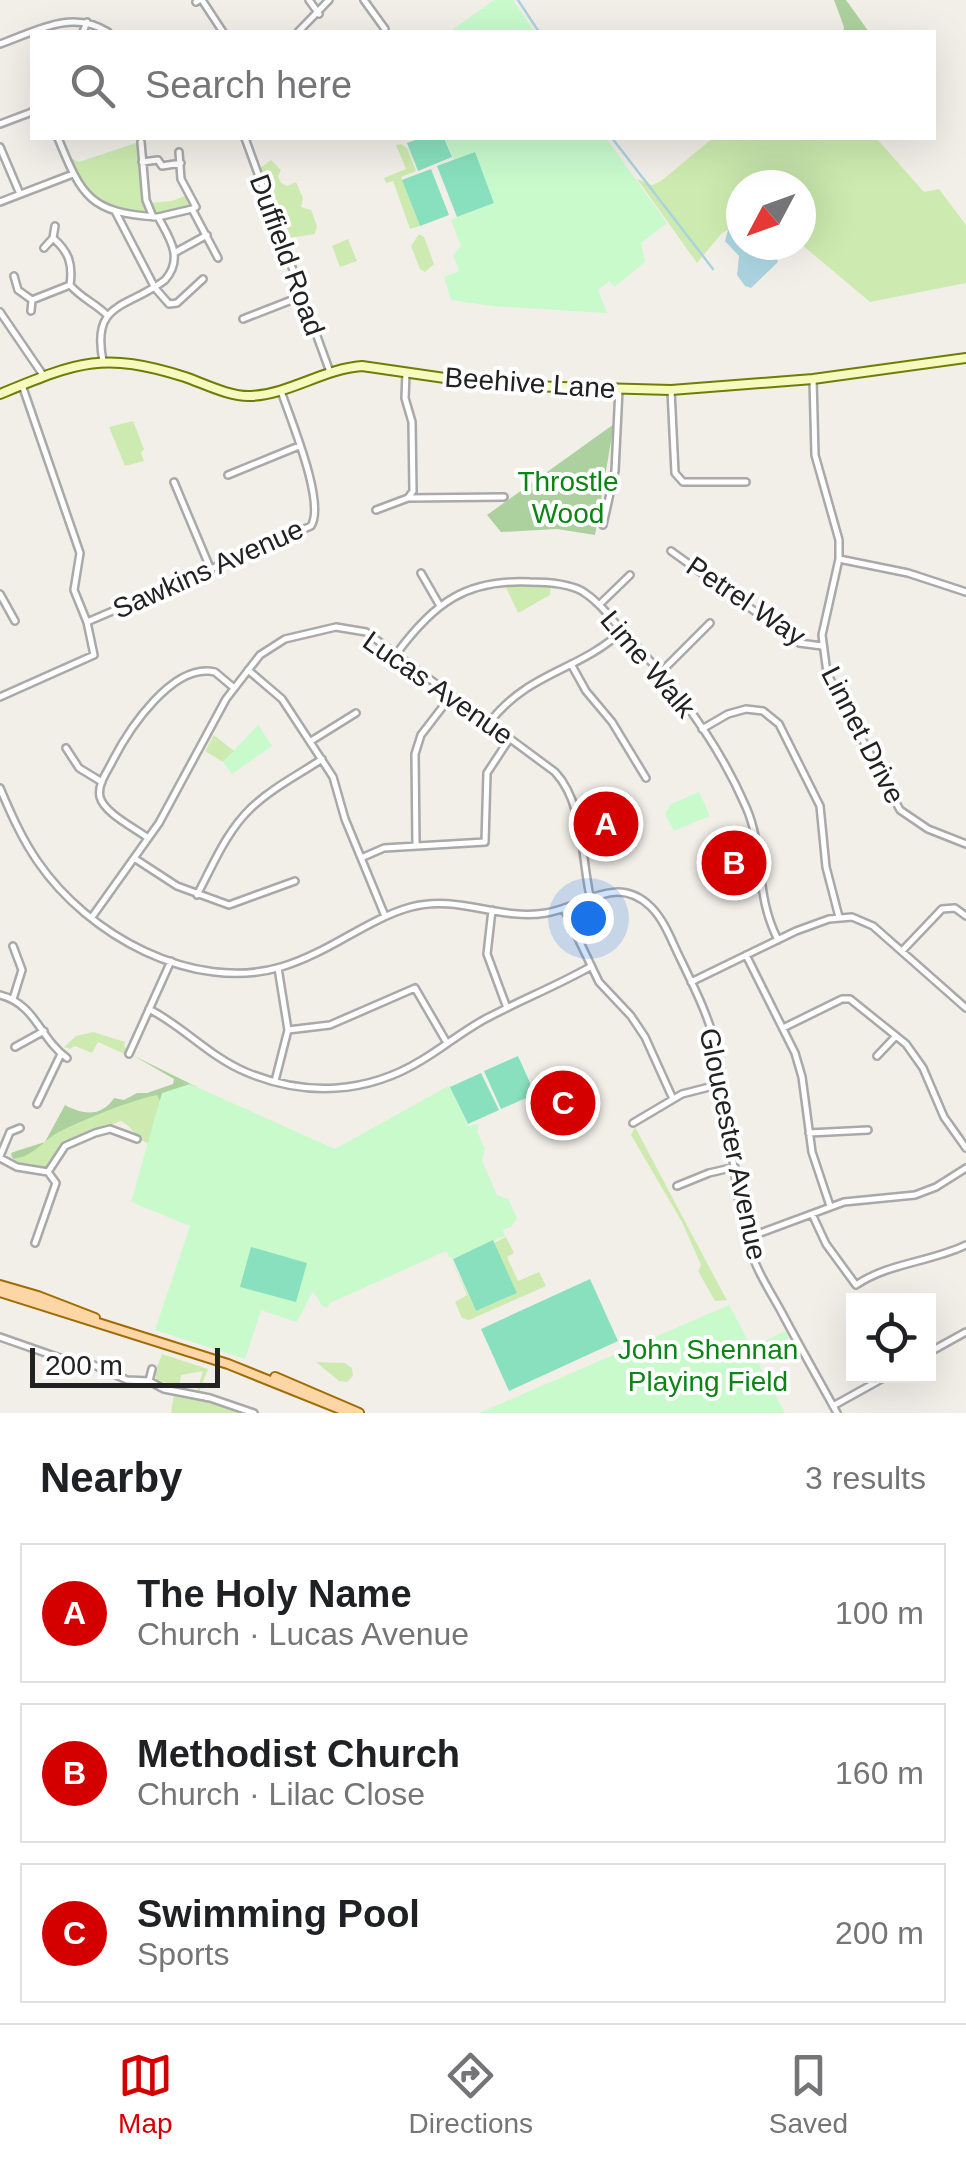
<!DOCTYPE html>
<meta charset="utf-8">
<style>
:root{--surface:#fff;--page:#f6f6f6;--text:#202124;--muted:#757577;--line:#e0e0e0;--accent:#d40000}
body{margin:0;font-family:Helvetica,sans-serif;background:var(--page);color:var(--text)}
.controls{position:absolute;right:30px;bottom:30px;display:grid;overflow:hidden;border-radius:0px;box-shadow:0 10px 40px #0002}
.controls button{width:90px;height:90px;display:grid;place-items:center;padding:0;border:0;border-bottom:2px solid var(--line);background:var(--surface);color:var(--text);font:50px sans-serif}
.compass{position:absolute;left:726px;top:170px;width:90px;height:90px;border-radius:50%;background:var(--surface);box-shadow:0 10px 40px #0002;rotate:229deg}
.scale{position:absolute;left:30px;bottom:25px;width:190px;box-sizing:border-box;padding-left:10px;border:5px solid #222;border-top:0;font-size:28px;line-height:35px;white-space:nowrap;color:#222;-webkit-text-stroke:8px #fff;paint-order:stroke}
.you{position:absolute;left:588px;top:918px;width:35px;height:35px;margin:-25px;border:8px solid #fff;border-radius:50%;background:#1a73e8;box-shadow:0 0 0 15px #1a73e833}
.badge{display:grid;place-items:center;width:65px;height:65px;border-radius:50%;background:var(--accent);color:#fff;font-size:32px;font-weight:700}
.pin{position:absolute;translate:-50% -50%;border:5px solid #fff;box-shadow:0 2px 10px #0006}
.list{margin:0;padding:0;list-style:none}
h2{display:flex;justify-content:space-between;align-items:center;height:130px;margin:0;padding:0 40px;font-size:42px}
h2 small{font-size:32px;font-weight:400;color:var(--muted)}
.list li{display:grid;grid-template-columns:65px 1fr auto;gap:30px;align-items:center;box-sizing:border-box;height:140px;margin:0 20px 20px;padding:0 20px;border:2px solid var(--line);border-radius:0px}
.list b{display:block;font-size:38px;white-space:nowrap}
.list p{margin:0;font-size:32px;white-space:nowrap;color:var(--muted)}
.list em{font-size:32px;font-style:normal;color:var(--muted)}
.icon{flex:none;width:55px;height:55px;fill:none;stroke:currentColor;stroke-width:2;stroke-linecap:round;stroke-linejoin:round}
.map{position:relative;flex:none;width:966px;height:1413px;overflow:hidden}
.search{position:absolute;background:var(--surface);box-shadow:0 10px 40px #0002;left:30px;right:30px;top:30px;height:110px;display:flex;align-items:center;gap:25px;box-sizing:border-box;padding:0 35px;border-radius:0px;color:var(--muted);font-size:38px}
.sheet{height:610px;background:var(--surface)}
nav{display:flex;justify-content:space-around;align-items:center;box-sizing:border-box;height:140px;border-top:2px solid var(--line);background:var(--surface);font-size:28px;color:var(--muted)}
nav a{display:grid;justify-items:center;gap:5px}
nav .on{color:var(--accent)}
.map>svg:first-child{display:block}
</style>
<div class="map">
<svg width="966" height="1413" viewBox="0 0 966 1413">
<rect width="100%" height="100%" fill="#f2efe9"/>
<path fill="#cdebb0" d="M713,138H876L924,192L939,189L966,225V283L870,302L801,244V185H741V236L728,230L722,233L697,263L637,179L652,185L661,181Z
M139,142L143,201L149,215C101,211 88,200 68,157L79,162Z
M401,144L407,148L416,171L401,177L420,226L410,229L393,181L386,183L384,178L406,169L396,145Z
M271,160L281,170L278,176L281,183L287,186L296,182L303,198L301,207L311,210L317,226L315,234L288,238L284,236L260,168Z
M187,195L192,203L185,210L154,216L149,203L172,201Z
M419,234L424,237L434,264L425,272L420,269L411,246Z
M348,239L357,261L340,267L332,246Z
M133,421L144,449L141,453L144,461L125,466L109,427Z
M504,583L551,585L550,595L518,613Z
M214,735L234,751L223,762L205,751Z
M93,1032L125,1042L124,1047L129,1049L127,1055L98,1042L92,1053L75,1046L70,1049L64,1047L76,1036Z
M157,1091L162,1093L149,1144C135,1138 131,1125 121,1121L65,1143L45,1169L24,1166L10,1156L15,1151L45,1142L51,1131Z
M635,1127L723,1293L727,1300L715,1301L698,1271L701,1265L682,1222L631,1135Z
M506,1237L514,1253L507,1257L518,1281L539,1272L546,1286L469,1320L462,1318L455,1302L467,1295L451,1259L476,1311L517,1293L494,1243Z
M162,1354L208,1369L199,1392L197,1391L203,1371L181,1375L179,1388L156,1379V1370Z
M316,1362L345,1363L352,1368L353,1376L347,1382L339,1381Z
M174,1395L208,1402L241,1413H171Z"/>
<path fill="#add19e" d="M834,0H846L869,32H843L844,27Z
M614,424L595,535L557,529L501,532L487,515Z
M134,1056L197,1087L161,1103L157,1095L148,1097C117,1106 87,1118 59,1132C42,1141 35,1156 13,1159L11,1153L45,1142L65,1105C83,1115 102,1117 114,1098L124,1100L137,1093H147L173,1084L174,1079Z"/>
<path fill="#c8facc" d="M494,0H513L535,32H449Z
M445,138H606L667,223L641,243L645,262L614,287L609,281L598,290L607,313L492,306L451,300L444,277L459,271L453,255L461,246L451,220L494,203L475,152L454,160Z
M258,725L272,746L232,774L223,762Z
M699,792L710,816L674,831L665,814L671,804Z
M190,1084L335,1149L450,1085L468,1126L479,1124L477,1132L485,1149L482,1161L497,1195L508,1199L517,1218L512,1226L503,1230L505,1236L451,1259L446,1251L330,1303L327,1308L322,1306L313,1291L297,1322L261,1310L245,1359L155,1330L190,1226L131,1202L162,1093Z
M729,1305L752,1348L785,1331L789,1338L755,1357L785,1413H479Z"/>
<path fill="#88e0be" d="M421,138H444L452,157L418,171L407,143Z
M475,152L494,203L457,217L437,166Z
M431,169L449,215L420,226L402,180Z
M518,1056L535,1094L501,1109L484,1071Z
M481,1073L499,1110L468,1124L450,1087Z
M493,1240L517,1293L476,1311L453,1259Z
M251,1247L307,1263L296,1302L240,1287Z
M590,1279L618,1341L509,1391L481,1329Z"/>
<path fill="#aad3df" d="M728,230L741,236V245H774L778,262L751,288L745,286L737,275L739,256L725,241Z"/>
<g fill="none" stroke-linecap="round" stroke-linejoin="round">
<path stroke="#aad3df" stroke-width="2.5" d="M518,0L539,32
M612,138L713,269"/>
<defs>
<path id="street" d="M202,0L223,32
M309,0L319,14
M364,0L385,29
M196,2L199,0
M83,32L87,22
M298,32L329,0
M0,44C37,31 71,9 108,32
M0,124L32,112
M58,138C82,197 90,213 158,217C170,239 184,258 165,280C127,309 91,301 103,361
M245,138L330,372
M141,142L146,200L153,217
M0,147L20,194
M179,152L181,179L196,207L192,209
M142,162L158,160L162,166L181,163
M0,202L73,174
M115,211L155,288L169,304L177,303L203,279
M158,217L192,209L218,258
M53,238C69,252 73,264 70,285
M44,248L53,238L55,226
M176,252L207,235
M14,276L18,290L32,300L70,285C81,298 95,303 107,315
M31,311L32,300
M0,312L43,375
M243,319L302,296
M813,379L815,455L839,540V559L822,635L827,673L900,810L928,829L966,844
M671,390L675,473L683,482H746
M228,475L299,446
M174,482L211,570
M408,498L504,497
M376,510L408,498L413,491L412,422L405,398L406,373
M603,525L615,471L619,389
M671,551L799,643L822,646
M839,559L908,573L966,592
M421,573L440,606
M0,594L15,621
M599,605L630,575
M87,622L311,526C326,503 290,418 281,391
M397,653C434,603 466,579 530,582C547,582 567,583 582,591C600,602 611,619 625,634C674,684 718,742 746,807C765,850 754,893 778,940
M571,664L586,691L612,722L646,778
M248,670L282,699L333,777L345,819L385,916
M662,671L710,623
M0,697L94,655L87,622L74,590L80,553L22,385
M489,723C528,672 579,671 622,631
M702,729L728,714L746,709L763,711L779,724L820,806L826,867L839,917
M311,741L356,713
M66,748L79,768L102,782
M0,788C11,814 22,839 38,862C88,935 193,993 281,967C329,953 367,919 411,907C458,894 500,921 546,913C584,907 616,873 651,907C665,921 672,942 681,960C695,989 710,1019 717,1051C731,1115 731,1183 749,1246C756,1270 770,1291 782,1313C800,1347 819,1380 837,1413
M148,838C135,828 104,813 100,797C97,784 108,771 113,760C129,729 173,662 215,672L234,688
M416,844L415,754L421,735L451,696
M727,847L754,836
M134,858L177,886L229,905L295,881
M361,858L384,848L485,842L487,773L510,738
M197,895C213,865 226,832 251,808C272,788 298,775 322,759
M564,909L599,982L631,1016L645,1037L673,1099
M492,910L487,954L507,1008
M92,917L159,823L226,699L260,655L285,639L336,627L366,632L555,772C584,803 581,856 590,896
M13,946L22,970L13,999
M902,951L942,909L955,908L966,916
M746,955L795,1053L802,1077L812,1152L830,1206
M691,982L796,931L829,919L852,917L873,926L966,1008
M0,995C36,1004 40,1039 67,1058
M149,1009C184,1027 210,1057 246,1072C305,1097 367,1094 422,1060C444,1047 464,1030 487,1018C521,1000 556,986 590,967
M783,1028L842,999H850L906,1044L923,1068L944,1117L966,1148
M288,1030L330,1025L415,988L447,1043
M15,1047L44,1031
M129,1054L171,961
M877,1056L896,1036
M275,1081L288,1030L278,968
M37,1104L61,1054
M633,1123L682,1094L721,1084
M809,1133L868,1130
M0,1156L10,1132L20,1128
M0,1158L17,1167L48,1172L65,1146L95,1133L110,1129L137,1139
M677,1186L709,1173L735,1167
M812,1214L826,1244L856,1285C888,1263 931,1262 966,1245
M747,1238L844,1202L915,1195L936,1187L966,1168
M35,1243L56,1183L48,1172
M0,1337L60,1358L87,1362L127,1380L149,1381L164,1389L210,1398L254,1413
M928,1353L966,1332
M149,1381L152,1369
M833,1406L887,1376"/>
<path id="secondary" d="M0,394C78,362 102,351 185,377C205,384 230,397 251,396C290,394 323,369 362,366L493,385L671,390L813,379L966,358"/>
<path id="primary" d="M0,1285L38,1296L95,1318
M0,1292L228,1364L350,1413
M275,1377L359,1413"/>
</defs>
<use href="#street" stroke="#a9a9a9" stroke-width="10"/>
<use href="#secondary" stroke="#707d05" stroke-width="12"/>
<use href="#primary" stroke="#a06b00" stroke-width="12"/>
<use href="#street" stroke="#fff" stroke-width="5"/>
<use href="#secondary" stroke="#f7fabf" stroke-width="8"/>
<use href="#primary" stroke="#fcd6a4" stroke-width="8"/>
</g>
<g text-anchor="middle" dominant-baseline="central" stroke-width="8" stroke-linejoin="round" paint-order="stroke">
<g font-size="28" fill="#222" stroke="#fff">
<text transform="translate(287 255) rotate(70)">Duffield Road</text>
<text transform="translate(530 383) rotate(4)">Beehive Lane</text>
<text transform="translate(208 569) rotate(-24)">Sawkins Avenue</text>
<text transform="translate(746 601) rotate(34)">Petrel Way</text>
<text transform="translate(648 664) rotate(50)">Lime Walk</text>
<text transform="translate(438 688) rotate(35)">Lucas Avenue</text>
<text transform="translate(863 735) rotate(63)">Linnet Drive</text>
<text transform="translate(733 1144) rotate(78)">Gloucester Avenue</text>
</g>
<g font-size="28" fill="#0c8416" stroke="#fff">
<text x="568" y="481">Throstle<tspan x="568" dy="32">Wood</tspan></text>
<text x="708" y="1349">John Shennan<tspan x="708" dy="32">Playing Field</tspan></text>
</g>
</g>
</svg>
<div class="controls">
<button><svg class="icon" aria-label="locate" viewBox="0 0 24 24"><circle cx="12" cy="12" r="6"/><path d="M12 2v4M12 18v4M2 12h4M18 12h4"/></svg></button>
</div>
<svg class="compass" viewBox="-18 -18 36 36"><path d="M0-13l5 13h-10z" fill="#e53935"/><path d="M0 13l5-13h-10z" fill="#757577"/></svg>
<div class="scale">200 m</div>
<div class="you"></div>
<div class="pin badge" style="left:606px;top:824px">A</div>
<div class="pin badge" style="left:734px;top:863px">B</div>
<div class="pin badge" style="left:563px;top:1103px">C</div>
<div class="search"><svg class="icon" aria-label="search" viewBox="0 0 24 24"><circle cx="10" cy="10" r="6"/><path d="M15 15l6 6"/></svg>Search here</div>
</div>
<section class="sheet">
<h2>Nearby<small>3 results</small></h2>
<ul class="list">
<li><span class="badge">A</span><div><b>The Holy Name</b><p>Church · Lucas Avenue</p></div><em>100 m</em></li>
<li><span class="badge">B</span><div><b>Methodist Church</b><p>Church · Lilac Close</p></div><em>160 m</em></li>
<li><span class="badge">C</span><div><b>Swimming Pool</b><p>Sports</p></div><em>200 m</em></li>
</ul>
</section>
<nav>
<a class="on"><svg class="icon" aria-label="map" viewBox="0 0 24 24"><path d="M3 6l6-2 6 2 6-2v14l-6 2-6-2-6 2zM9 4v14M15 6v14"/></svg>Map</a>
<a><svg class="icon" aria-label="directions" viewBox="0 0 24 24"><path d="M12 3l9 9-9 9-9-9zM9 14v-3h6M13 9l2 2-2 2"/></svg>Directions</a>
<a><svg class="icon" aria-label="saved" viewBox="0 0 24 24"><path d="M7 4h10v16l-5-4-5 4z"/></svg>Saved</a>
</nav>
